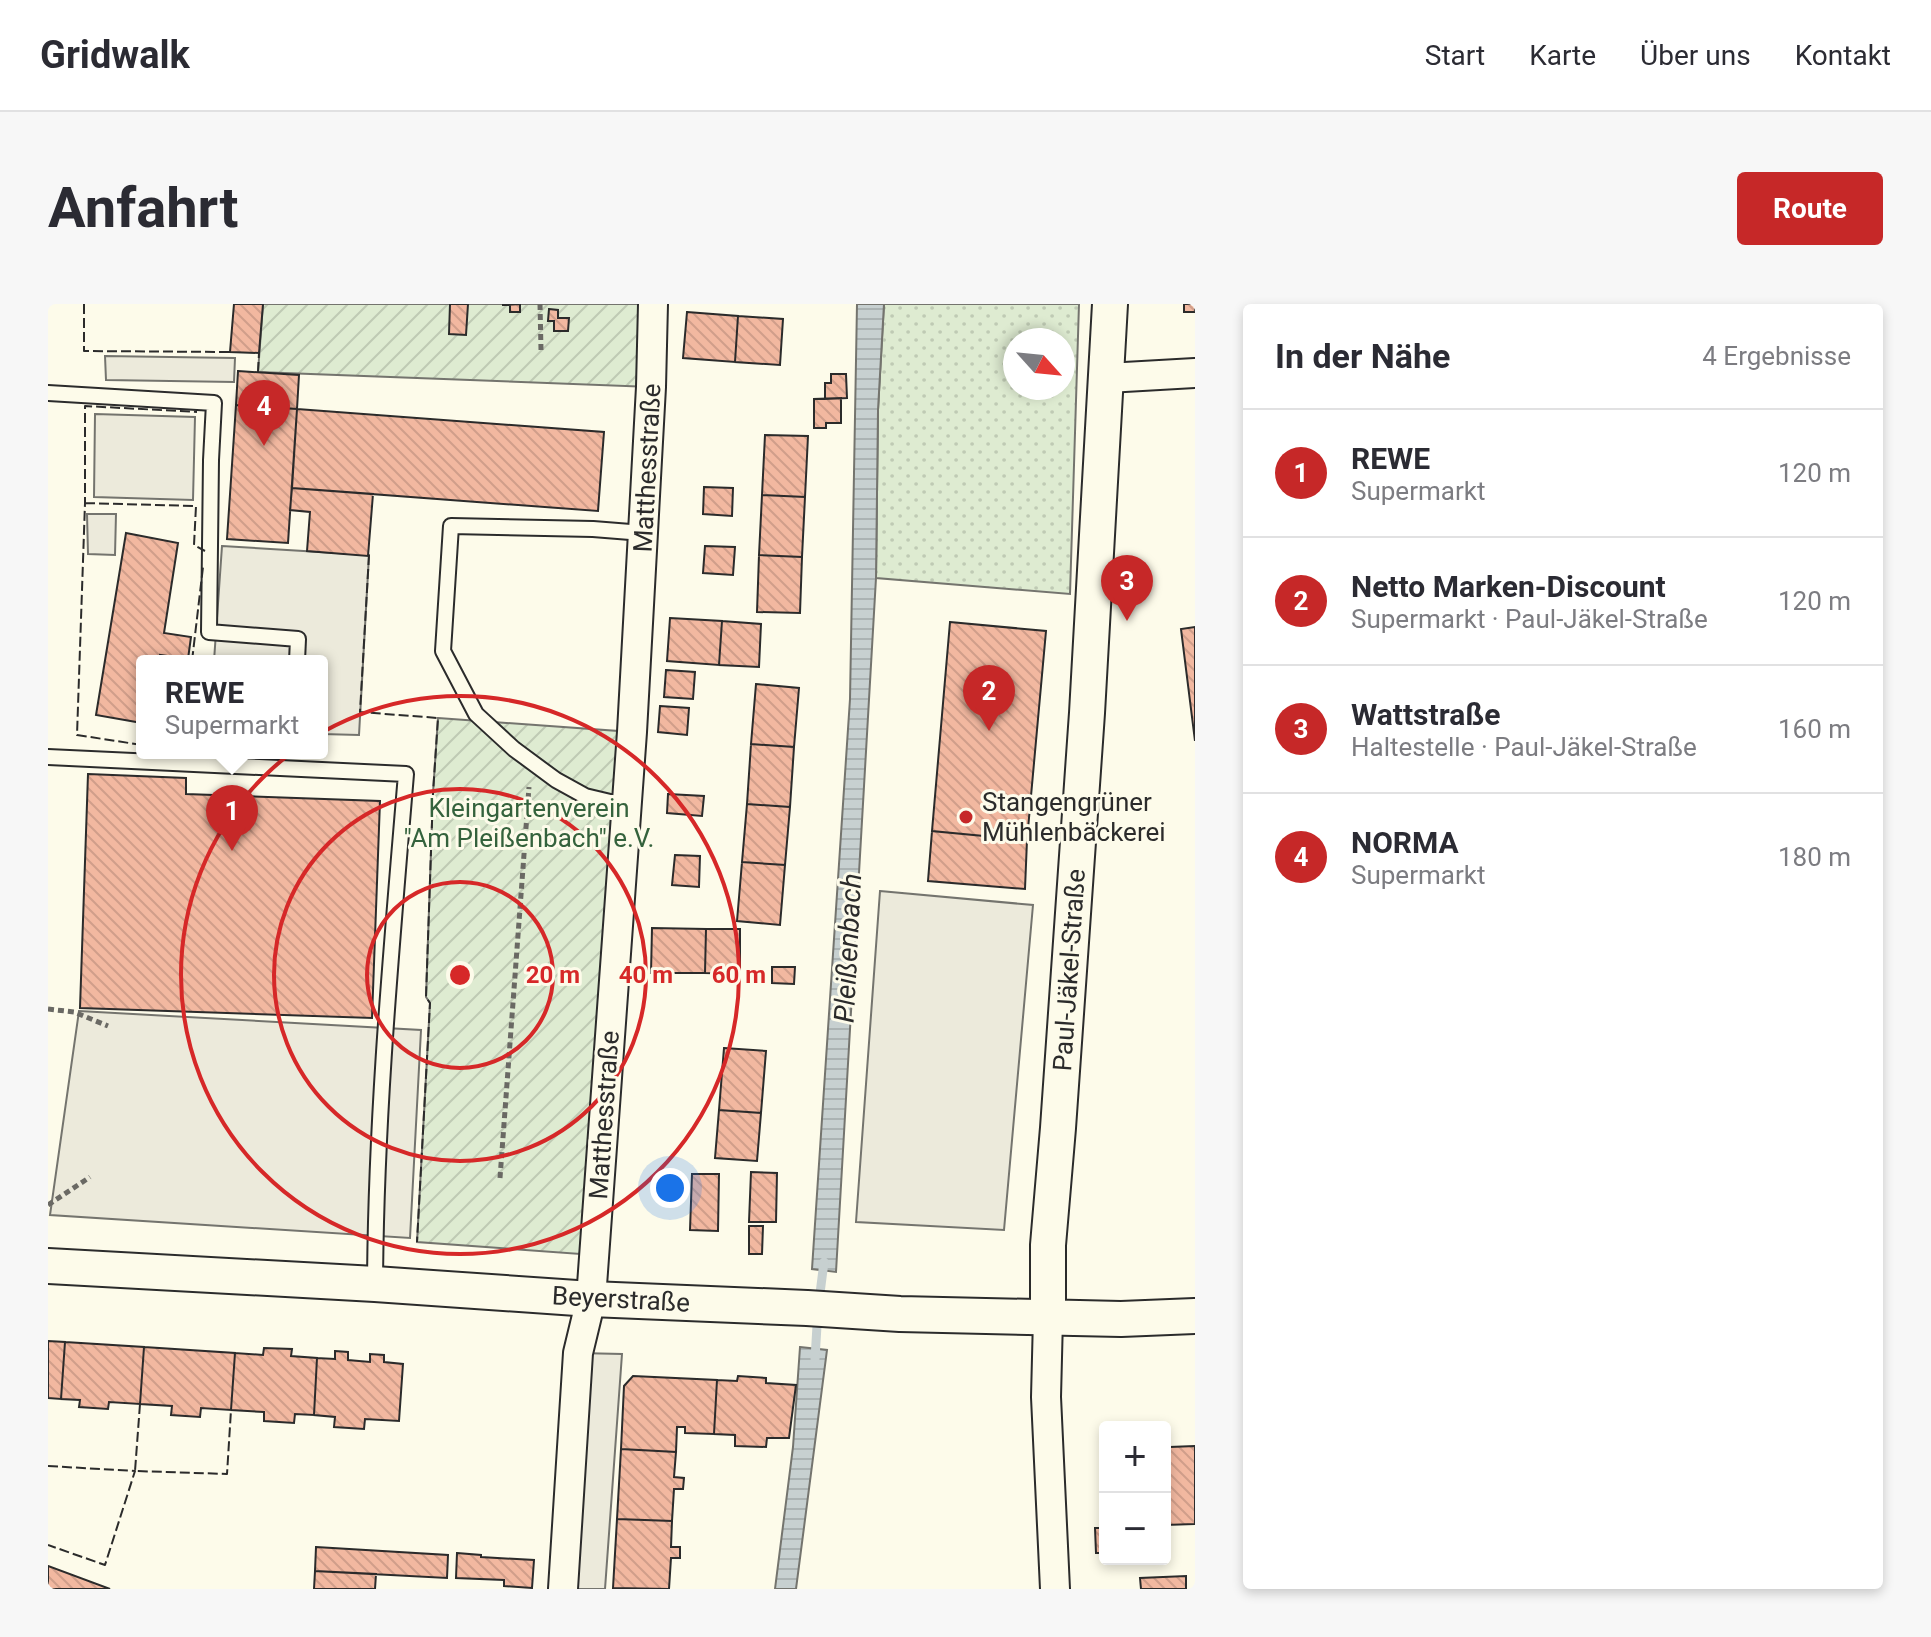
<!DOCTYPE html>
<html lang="de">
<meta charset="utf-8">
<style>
:root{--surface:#fff;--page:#f7f7f7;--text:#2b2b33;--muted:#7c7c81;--line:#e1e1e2;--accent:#c62828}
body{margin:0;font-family:Roboto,sans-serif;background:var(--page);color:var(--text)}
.controls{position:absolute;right:24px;bottom:24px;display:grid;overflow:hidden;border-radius:8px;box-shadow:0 4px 12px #0003}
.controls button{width:72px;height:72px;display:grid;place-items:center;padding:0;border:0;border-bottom:2px solid var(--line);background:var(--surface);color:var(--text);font:40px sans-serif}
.compass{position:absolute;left:955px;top:24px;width:72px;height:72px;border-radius:50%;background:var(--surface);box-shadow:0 4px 12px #0003;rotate:117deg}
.you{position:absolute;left:622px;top:884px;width:28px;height:28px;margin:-20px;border:6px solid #fff;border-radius:50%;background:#1a73e8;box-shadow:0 0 0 12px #1a73e833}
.badge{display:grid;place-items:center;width:52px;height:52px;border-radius:50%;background:var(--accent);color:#fff;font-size:26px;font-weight:700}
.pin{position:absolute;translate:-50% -66px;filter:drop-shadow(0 2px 4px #0008)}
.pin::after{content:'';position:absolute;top:42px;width:28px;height:24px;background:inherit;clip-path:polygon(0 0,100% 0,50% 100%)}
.popup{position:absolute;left:88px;top:351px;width:192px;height:104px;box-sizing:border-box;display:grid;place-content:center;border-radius:8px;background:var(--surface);filter:drop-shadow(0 2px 6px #0005);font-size:26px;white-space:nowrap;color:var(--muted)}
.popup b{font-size:30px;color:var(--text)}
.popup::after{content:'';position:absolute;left:50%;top:100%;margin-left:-16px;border:16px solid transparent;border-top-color:var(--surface)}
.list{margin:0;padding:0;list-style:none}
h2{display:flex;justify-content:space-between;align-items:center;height:104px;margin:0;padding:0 32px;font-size:34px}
h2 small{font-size:26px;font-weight:400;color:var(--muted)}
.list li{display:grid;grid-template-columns:52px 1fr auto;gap:24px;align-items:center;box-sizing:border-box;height:128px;padding:0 32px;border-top:2px solid var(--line)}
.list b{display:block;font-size:30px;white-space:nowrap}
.list p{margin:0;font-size:26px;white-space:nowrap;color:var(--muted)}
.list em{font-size:26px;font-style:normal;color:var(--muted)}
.map{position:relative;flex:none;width:1147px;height:1285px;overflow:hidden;border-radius:8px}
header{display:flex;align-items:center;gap:48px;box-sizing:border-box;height:112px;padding:0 40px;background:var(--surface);border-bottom:2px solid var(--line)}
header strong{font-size:38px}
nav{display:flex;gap:44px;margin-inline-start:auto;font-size:28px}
.intro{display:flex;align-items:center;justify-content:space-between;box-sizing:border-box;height:192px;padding:0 48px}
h1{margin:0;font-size:56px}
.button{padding:20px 36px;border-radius:8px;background:var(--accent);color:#fff;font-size:28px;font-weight:700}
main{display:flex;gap:48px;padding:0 48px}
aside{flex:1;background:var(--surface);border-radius:8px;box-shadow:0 4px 12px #0003}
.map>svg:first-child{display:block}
</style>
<header>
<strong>Gridwalk</strong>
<nav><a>Start</a><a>Karte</a><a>Über uns</a><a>Kontakt</a></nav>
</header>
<div class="intro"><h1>Anfahrt</h1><a class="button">Route</a></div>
<main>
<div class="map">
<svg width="1147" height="1285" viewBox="0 0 1147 1285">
<defs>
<pattern id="grass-dots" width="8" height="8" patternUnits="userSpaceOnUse" patternTransform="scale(2)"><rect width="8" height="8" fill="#deebd1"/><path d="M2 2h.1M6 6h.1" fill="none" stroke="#bfcab4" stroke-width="1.8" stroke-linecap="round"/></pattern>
<pattern id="garden-furrows" width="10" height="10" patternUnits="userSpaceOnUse" patternTransform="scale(2)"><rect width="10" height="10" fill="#deebd1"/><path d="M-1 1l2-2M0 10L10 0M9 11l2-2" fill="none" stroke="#bfcab4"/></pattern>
<pattern id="water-rules" width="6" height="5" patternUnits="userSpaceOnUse" patternTransform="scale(2)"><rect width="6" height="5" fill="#c7d0d0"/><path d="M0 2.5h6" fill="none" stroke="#abb3b3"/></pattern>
<pattern id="building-back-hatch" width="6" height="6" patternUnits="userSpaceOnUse" patternTransform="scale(2)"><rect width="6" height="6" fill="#f2b8a0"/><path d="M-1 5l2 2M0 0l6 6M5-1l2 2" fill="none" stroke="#d09e8a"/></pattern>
</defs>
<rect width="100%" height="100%" fill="#fdfbea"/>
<path fill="url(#grass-dots)" stroke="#74746e" stroke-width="2" fill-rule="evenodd" d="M836,0H1031L1022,290L828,274L830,106ZM967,36H1015V84H967Z"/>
<path fill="url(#garden-furrows)" stroke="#74746e" stroke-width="2" d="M215,0H605L603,83L210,68Z
M390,414L584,428L546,951L369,938L382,699L378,693L385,489Z"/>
<path fill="#eceadb" stroke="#74746e" stroke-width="2" d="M57,52L187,54L186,78L58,76Z
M47,110L147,113L145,196L46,193Z
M39,210H68L67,251L40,250Z
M174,242L321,251L311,431L274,430V357H166Z
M832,587L985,601L956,926L808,918Z
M31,707L373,726L362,934L2,911Z
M530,1049L574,1050L557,1285H513Z"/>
<path fill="url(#water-rules)" stroke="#74746e" stroke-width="2" d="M809,0H836L830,106L828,274L788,968L764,965L802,395Z
M752,1043L779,1046L748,1285H727L745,1143Z"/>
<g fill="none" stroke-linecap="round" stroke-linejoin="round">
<path stroke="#c7d0d0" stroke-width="9" d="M767,1055L770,1005L776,958"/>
</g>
<path fill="url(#building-back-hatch)" stroke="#2b2b2b" stroke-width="2" d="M186,0H215L211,49L182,48Z
M402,0H420L418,31L401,30Z
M472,0V8H462V1H454Z
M1136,0H1147V8H1136Z
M501,5L510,6V14H521L520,27H506V17H500Z
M639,8L690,12L687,58L635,54Z
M690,12L735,15L732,61L687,58Z
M190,67L251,71L249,105L188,101Z
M783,70H798L799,94L777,95V79H783Z
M793,94V119H778V124H766V95Z
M188,101L249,105L240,239L179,235Z
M249,105L556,128L550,207L244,184Z
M717,131L760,132L757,193L714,191Z
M656,183L685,184L684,212L655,210Z
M244,184L325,190L320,252L259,247L262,208L242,206Z
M714,191L757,193L754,253L711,251Z
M78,229L130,239L116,329L143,333L140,355L112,351L111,357H94V419L48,411Z
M657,242L687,243L685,271L655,269Z
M711,251L754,253L752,309L709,308Z
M622,314L674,317L671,361L619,357Z
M674,317L713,320L711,363L671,361Z
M902,318L998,327L979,536L884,527Z
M1147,323V437L1133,325Z
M618,366L647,368L645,395L616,393Z
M708,380L751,384L746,443L703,440Z
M612,402L641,404L639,431L610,428Z
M703,440L746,443L742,503L699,500Z
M40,470L138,474V490L332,497L324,714L32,704Z
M620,490L656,492L654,512L619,509Z
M699,500L742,503L737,561L694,558Z
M884,527L979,536L977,585L880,577Z
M627,551L652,552L651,583L624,581Z
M694,558L737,561L732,621L689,617Z
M604,624L658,625L657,669H603Z
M658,625H692V670L657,669Z
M724,663H747L746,680L724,679Z
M676,744L718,747L713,809L671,806Z
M671,806L713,809L709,857L667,854Z
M703,868L729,869L728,918H701Z
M644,870H671L670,927L642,926Z
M701,922H715L714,950H701Z
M0,1037L17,1038L13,1095L0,1094Z
M17,1038L96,1043L92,1100L61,1098L60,1105L31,1103L32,1096L13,1095Z
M96,1043L187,1049L183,1106L153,1104L152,1113L123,1111L124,1102L92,1100Z
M216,1044L244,1045L243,1052L269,1054L266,1111L247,1110L246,1119L216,1117V1108L183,1106L187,1049L215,1051Z
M287,1047L300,1048V1056L322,1058V1050L336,1051V1058L355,1060L351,1117L317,1115L316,1125L286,1123L287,1113L266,1111L269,1054L287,1055Z
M585,1072L669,1076L666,1130L637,1129V1123H629L628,1148L573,1145L576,1082Z
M690,1072L718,1074V1079L748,1081L741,1134H719L718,1143L687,1142V1131L666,1130L669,1076L689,1077Z
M1147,1142V1220L1117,1221V1152H1122V1143Z
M573,1145L628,1148L626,1173L636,1174L635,1185H626L624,1217L569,1215Z
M569,1215L624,1217L623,1243H632V1254H623L621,1285L565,1284Z
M1047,1224H1057V1249H1048Z
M268,1243L400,1251L399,1274L267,1267Z
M409,1249L433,1251V1253L486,1256L484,1284L456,1282V1276L408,1274Z
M0,1262L62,1285H0Z
M267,1267L328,1270L327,1285H266Z
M1138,1272V1285H1093L1092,1274Z"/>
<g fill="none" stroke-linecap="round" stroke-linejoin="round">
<defs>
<path id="service" d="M0,89L166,99L163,156L161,328L250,335L249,357
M0,453L358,470C344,639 328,809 327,980
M579,502L537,492L508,476L466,445L428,410L395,347L403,222L545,225L595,229"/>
<path id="minor" d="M1059,74L1147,69
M1000,1014L998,1093L1007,1285
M515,1285L530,1049L543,995L584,428L603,83L605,0"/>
<path id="tertiary" d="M0,962L327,980L543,995L759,1004L852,1010L1073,1015L1147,1012
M1000,1014V941L1010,824L1039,409L1062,0"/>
</defs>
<use href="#service" stroke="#2b2b2b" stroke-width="18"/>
<use href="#minor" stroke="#2b2b2b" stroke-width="32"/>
<use href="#tertiary" stroke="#2b2b2b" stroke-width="38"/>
<path stroke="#6a6964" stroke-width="5" stroke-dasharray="6 4" stroke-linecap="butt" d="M492,0L493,46
M0,705L26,708L60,722
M452,874L481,483
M0,901L42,873"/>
<use href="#service" stroke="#fdfbea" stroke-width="14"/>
<use href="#minor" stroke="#fdfbea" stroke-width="28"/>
<use href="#tertiary" stroke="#fdfbea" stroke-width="34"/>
<path stroke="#2b2b2b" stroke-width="2" stroke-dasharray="10 4" stroke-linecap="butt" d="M36,0V47L182,48
M210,68L211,49
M37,199L148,202L146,241L157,247
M321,251L312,408L390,414L385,489L378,693L382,699L369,938
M144,357L155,263
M94,441L29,431L37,199V102L149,108
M92,1100L87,1167L179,1170L183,1106
M0,1162L87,1167L57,1261L0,1241"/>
</g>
<g fill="none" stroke="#d62828" stroke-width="4">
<circle cx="412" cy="671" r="93"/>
<circle cx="412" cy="671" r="186"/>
<circle cx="412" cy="671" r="279"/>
</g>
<circle fill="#c62828" stroke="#fdfbea" stroke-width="3" cx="918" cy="513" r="8"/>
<g text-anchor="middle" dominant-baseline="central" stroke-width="6" stroke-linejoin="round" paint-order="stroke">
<g font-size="26" fill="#2b2b2b" stroke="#fdfbea">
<text transform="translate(599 164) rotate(-87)">Matthesstraße</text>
<text transform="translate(1021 666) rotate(-86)">Paul-Jäkel-Straße</text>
<text transform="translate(556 811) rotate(-86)">Matthesstraße</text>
<text transform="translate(573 995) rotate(3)">Beyerstraße</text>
</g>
<g font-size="26" fill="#2b2b2b" stroke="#fdfbea" text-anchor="start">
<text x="934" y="498">Stangengrüner<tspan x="934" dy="30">Mühlenbäckerei</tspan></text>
</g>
<g font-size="26" fill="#34623c" stroke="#fdfbea">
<text x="481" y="504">Kleingartenverein<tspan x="481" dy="30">"Am Pleißenbach" e.V.</tspan></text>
</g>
<g font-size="28" font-style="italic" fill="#2b2b2b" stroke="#fdfbea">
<text transform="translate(800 644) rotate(-87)">Pleißenbach</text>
</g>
</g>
<circle cx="412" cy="671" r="12" fill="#d62828" stroke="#fdfbea" stroke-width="4"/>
<g font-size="24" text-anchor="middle" font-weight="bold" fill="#d62828" stroke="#fdfbea" stroke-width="6" stroke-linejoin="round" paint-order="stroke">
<text x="505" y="679">20 m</text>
<text x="598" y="679">40 m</text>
<text x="691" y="679">60 m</text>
</g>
</svg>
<div class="controls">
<button>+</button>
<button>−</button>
</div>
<svg class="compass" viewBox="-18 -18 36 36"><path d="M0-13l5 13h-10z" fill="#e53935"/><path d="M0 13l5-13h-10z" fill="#7c7c81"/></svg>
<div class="you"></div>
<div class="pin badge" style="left:184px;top:547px">1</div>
<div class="popup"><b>REWE</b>Supermarkt</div>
<div class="pin badge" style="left:941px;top:427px">2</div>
<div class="pin badge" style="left:1079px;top:317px">3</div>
<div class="pin badge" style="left:216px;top:142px">4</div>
</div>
<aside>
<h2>In der Nähe<small>4 Ergebnisse</small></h2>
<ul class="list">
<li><span class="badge">1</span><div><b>REWE</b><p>Supermarkt</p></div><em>120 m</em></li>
<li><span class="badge">2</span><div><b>Netto Marken-Discount</b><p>Supermarkt · Paul-Jäkel-Straße</p></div><em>120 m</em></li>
<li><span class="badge">3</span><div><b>Wattstraße</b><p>Haltestelle · Paul-Jäkel-Straße</p></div><em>160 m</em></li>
<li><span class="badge">4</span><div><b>NORMA</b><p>Supermarkt</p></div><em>180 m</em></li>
</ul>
</aside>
</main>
